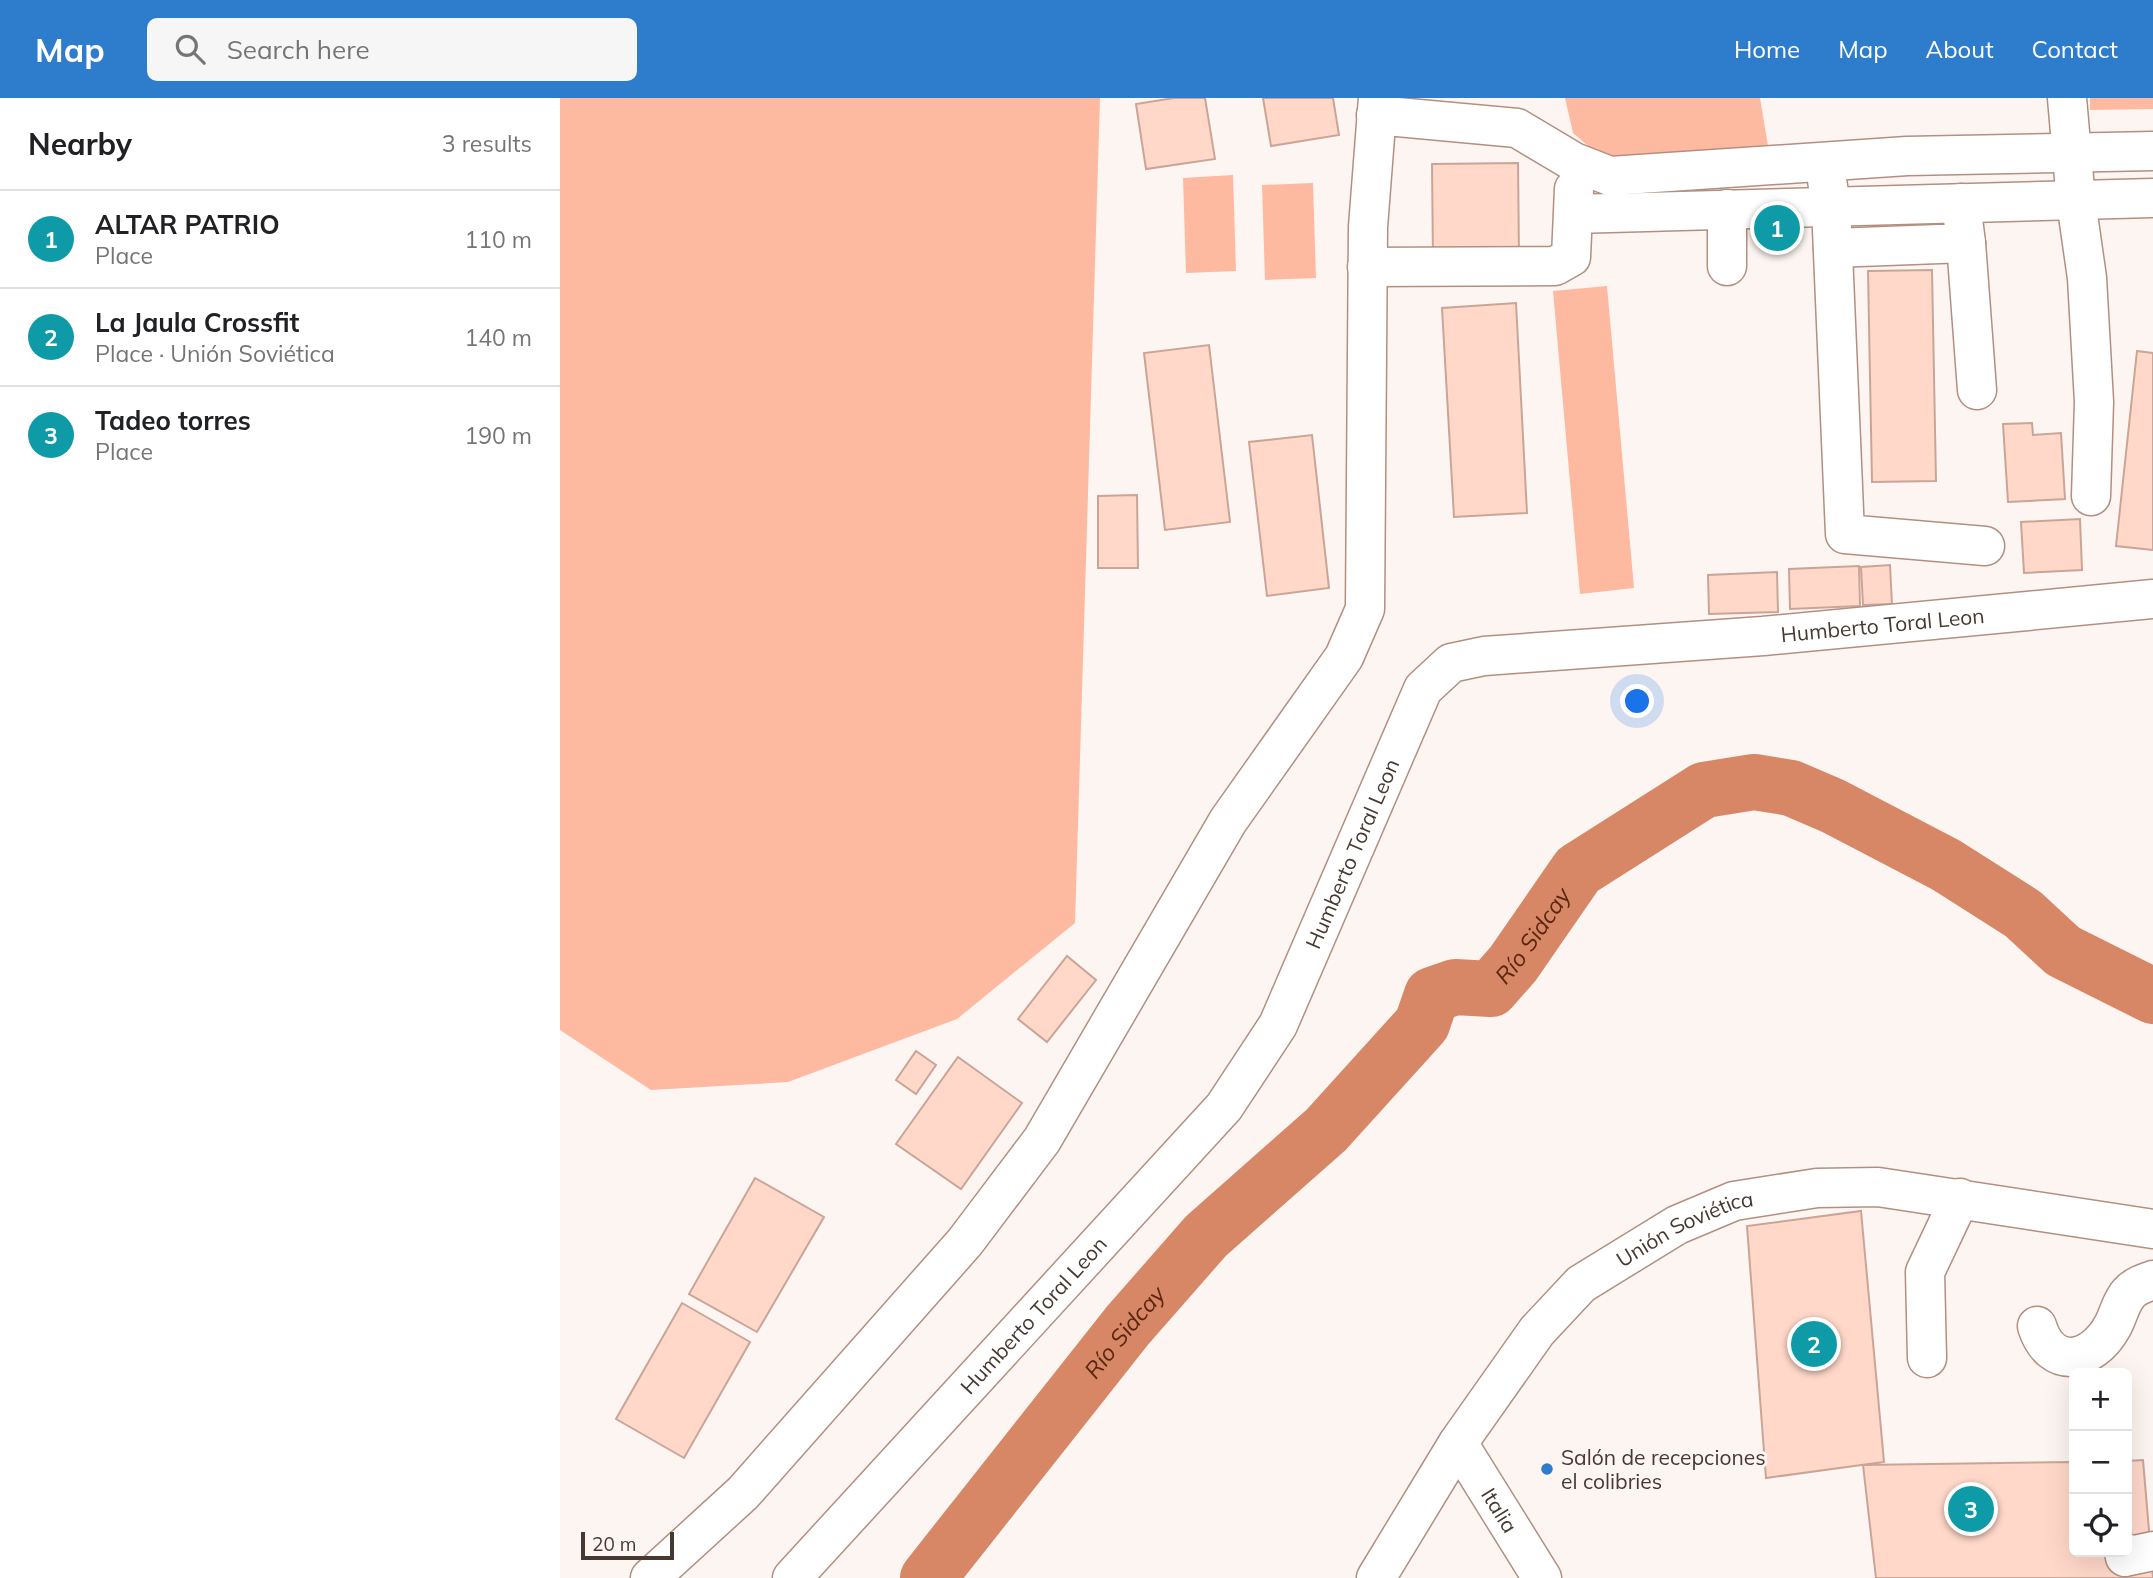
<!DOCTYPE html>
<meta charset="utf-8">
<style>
:root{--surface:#fff;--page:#f6f6f6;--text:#202124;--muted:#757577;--line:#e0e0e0;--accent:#2e7ccc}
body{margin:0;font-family:Mulish,sans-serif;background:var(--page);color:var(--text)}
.controls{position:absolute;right:21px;bottom:21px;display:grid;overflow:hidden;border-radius:10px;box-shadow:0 7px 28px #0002}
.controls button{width:63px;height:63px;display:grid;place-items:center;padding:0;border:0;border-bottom:2px solid var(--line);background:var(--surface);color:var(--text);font:35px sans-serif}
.scale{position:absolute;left:21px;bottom:18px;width:93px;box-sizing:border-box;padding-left:7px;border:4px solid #483832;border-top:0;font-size:19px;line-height:24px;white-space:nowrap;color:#483832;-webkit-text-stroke:5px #fdf5f2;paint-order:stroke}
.you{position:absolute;left:1078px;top:604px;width:24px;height:24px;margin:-18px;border:5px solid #fff;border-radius:50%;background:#1a73e8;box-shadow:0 0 0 10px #1a73e833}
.badge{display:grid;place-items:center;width:46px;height:46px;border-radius:50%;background:var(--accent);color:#fff;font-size:23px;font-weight:700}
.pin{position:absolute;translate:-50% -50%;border:4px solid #fff;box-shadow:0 2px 7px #0006}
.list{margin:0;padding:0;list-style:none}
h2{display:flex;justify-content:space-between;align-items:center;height:91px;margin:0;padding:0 28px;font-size:30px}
h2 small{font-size:23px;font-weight:400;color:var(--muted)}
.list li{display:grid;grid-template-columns:46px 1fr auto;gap:21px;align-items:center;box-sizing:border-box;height:98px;padding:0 28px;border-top:2px solid var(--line)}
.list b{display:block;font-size:26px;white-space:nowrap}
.list p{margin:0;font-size:23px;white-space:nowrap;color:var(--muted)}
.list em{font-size:23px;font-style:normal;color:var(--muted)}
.icon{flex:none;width:38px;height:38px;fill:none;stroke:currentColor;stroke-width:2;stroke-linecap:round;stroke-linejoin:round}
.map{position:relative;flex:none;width:1593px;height:1480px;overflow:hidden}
header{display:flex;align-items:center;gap:42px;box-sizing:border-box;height:98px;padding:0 35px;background:var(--accent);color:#fff}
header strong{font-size:33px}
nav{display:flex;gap:38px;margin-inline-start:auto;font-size:24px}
.search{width:490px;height:63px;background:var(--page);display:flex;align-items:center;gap:18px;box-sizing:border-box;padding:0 24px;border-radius:10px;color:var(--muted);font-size:26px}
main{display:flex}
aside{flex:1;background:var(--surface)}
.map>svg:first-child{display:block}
</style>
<header>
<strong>Map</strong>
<div class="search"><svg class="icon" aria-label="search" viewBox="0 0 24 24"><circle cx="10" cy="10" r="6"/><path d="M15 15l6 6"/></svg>Search here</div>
<nav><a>Home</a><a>Map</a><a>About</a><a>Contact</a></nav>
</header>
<main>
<aside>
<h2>Nearby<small>3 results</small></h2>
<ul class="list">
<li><span class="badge" style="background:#0f9aa8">1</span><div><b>ALTAR PATRIO</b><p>Place</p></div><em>110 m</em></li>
<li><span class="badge" style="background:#0f9aa8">2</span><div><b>La Jaula Crossfit</b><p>Place · Unión Soviética</p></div><em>140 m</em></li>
<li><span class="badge" style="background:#0f9aa8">3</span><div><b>Tadeo torres</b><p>Place</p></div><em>190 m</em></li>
</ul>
</aside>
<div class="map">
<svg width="1593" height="1480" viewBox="0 0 1593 1480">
<rect width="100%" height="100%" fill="#fdf5f2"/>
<path fill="#fdbaa0" d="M0,0H540L515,825L397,921L228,984L91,992L0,932Z
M1005,0H1200L1208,48L1087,64H1047L1013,35Z
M1530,0H1593V11L1530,12Z
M673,77L676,173L626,175L623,80Z
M753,85L756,180L705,182L702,87Z
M1047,188L1074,490L1020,496L993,193Z"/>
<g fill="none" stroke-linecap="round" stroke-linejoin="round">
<path stroke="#d88766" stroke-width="56" id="s1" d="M368,1480L568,1227L646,1138L766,1032L862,926L872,897L895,889L931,891L953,866L1018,772L1144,692L1194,684L1231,690L1273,708L1386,767L1463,816L1503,853L1593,898"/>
</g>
<path fill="#ffd8c9" stroke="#caa597" stroke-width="2" d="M614,0H645L655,61L586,71L576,6Z
M703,0H773L779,37L711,48Z
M958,65L959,159L873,160L872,66Z
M1372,172L1376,383L1312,384L1308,173Z
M956,205L967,415L894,419L882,210Z
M649,247L670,424L605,432L584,255Z
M1577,253L1593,255V452L1556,448Z
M1472,325L1473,337L1501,335L1505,401L1448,404L1443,326Z
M752,337L769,490L707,498L689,344Z
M577,397L578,470H538V398Z
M1520,421L1522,472L1464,475L1461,424Z
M1330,467L1332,506L1303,507L1301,469Z
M1299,468L1300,508L1230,511L1229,471Z
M1217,474L1218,514L1149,516L1148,477Z
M507,858L536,882L487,944L458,921Z
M356,953L376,967L356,996L336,982Z
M398,959L462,1005L401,1091L336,1046Z
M195,1080L264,1119L197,1234L129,1196Z
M1301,1113L1324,1364L1206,1380L1187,1128Z
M122,1205L190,1244L124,1360L56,1321Z
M1583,1362L1593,1480H1316L1303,1367L1514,1364V1454H1567V1363Z"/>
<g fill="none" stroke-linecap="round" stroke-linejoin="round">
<defs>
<g id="minor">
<path d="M1507,0L1516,103L1527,180L1534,304L1531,398"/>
<path d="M816,17L957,30L1014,64L1050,78L1347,58L1593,53"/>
<path d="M1267,82L1271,108L1285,436L1425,448"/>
<path d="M1167,111V168"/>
<path d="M1014,116L1593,100"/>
<path d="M1406,145L1417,292"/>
<path d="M1273,150L1406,145L1401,105"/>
<path d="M807,169L995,168L1011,159L1014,91"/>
<path d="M1477,1228C1491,1273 1532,1265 1552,1229C1559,1217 1560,1205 1569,1195C1575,1188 1585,1185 1593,1182"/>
<path d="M1367,1260L1365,1174L1400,1100"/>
<path id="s2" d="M898,1345L982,1480"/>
<path d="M1564,1454L1565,1459L1593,1453"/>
<path d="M90,1480L183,1395L405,1144L482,1042L668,723L784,559L805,511L808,129L818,0"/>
<path id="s3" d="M232,1480L664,1009L718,927L863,591L891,565L924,558L1203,538L1593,501"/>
<path id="s4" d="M816,1480L898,1345L977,1233L1021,1186L1117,1127L1174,1103L1257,1090L1318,1089L1593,1131"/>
</g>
</defs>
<use href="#minor" stroke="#b38f81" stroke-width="41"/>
<use href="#minor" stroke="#fff" stroke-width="38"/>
</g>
<circle fill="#2e7ccc" stroke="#fdf5f2" stroke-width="2.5" cx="987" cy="1371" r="7"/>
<g text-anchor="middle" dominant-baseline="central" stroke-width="6" stroke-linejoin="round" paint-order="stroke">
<g font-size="21" fill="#483832" stroke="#fdf5f2">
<text stroke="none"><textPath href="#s3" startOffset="1575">Humberto Toral Leon</textPath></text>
<text stroke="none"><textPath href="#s3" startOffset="924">Humberto Toral Leon</textPath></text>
<text stroke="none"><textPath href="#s4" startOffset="478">Unión Soviética</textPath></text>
<text stroke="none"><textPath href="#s3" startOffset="357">Humberto Toral Leon</textPath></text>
<text stroke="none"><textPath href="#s2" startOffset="79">Italia</textPath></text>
</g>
<g font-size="21" fill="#483832" stroke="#fdf5f2" text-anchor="start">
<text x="1001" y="1359">Salón de recepciones<tspan x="1001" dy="24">el colibries</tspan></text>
</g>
<g font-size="23" font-style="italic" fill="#5a260f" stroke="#fdf5f2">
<text stroke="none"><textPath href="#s1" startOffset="903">Río Sidcay</textPath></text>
<text stroke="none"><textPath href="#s1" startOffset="315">Río Sidcay</textPath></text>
</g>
</g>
</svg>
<div class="controls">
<button>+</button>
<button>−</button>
<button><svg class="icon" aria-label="locate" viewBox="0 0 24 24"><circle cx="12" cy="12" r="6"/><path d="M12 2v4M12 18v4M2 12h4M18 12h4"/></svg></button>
</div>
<div class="scale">20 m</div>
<div class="you"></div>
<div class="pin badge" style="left:1217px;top:130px;background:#0f9aa8">1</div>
<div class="pin badge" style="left:1254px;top:1246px;background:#0f9aa8">2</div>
<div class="pin badge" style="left:1411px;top:1411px;background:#0f9aa8">3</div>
</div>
</main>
